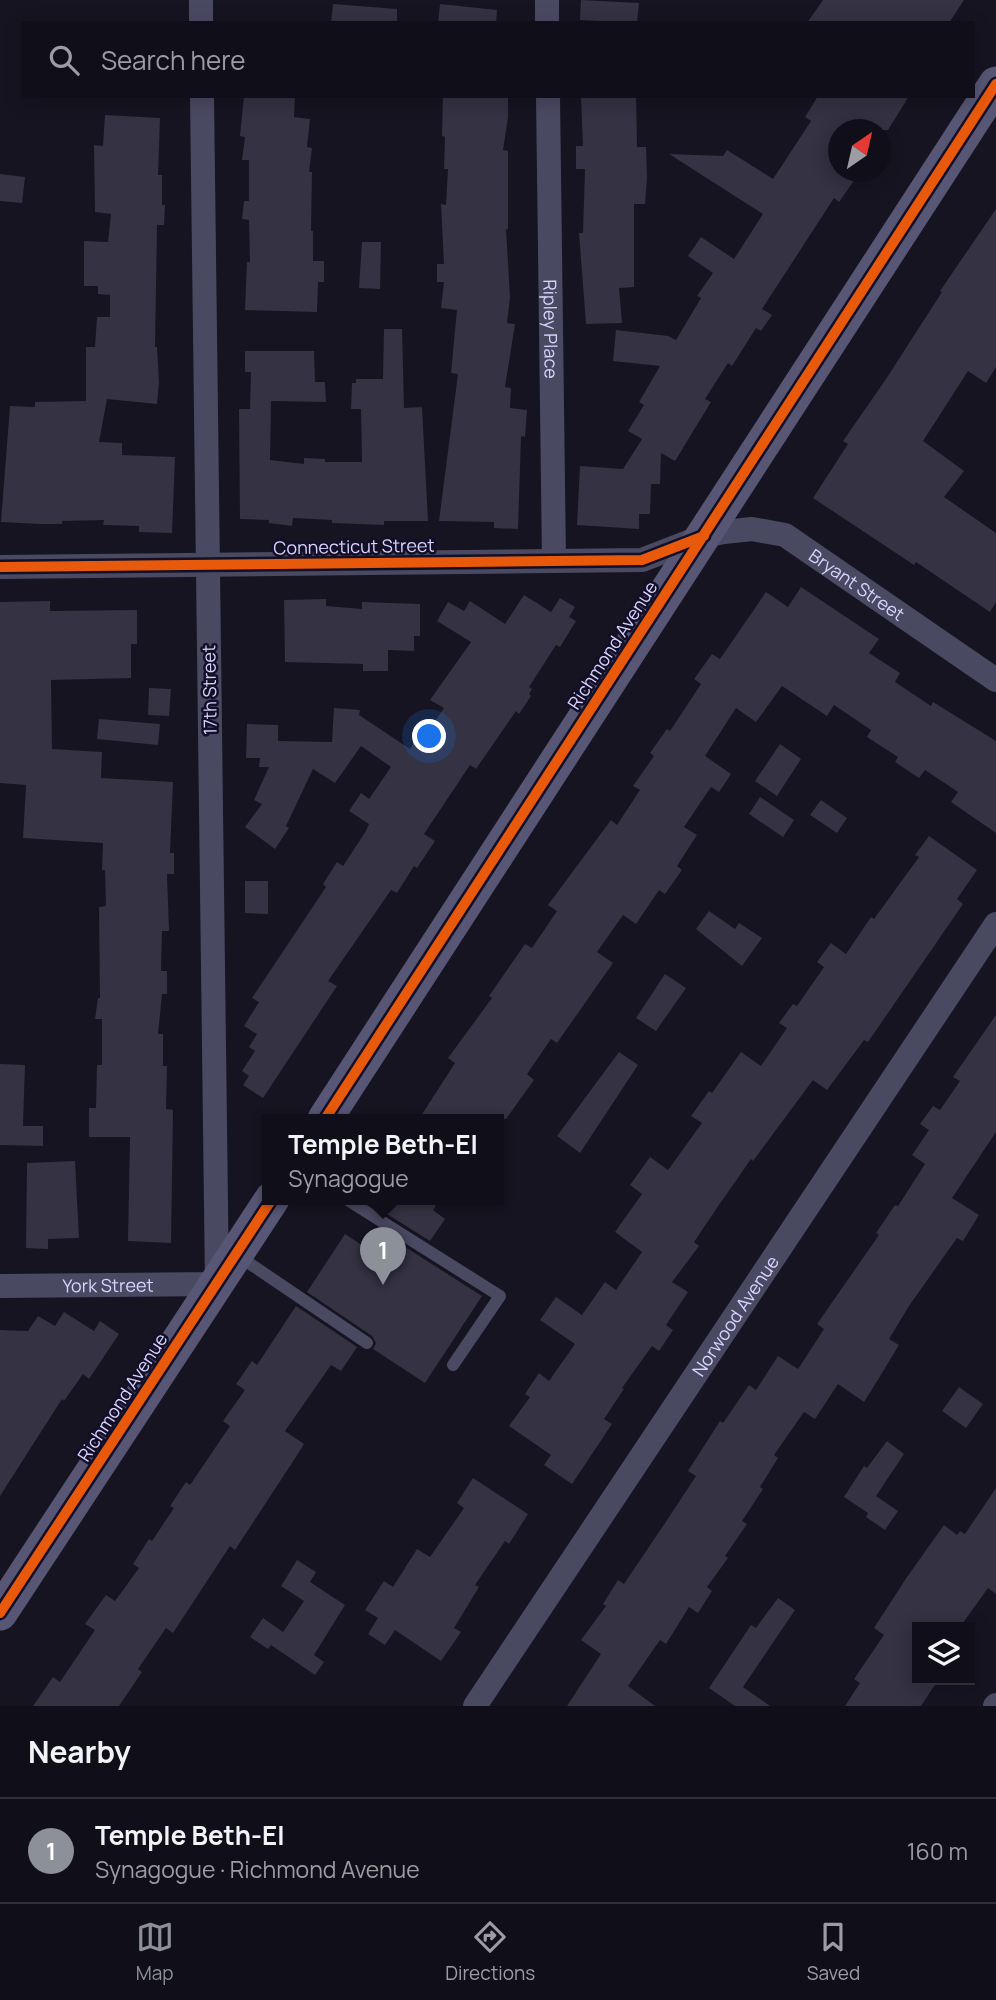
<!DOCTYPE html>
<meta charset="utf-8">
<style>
:root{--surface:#100f19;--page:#191822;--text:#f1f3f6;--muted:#9c9ca2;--line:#302f38;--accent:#8c9099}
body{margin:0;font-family:Manrope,sans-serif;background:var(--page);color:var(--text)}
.controls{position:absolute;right:21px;bottom:21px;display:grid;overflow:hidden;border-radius:0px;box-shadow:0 4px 18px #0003}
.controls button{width:63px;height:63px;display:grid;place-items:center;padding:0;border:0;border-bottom:2px solid var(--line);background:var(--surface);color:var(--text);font:35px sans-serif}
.compass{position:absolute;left:828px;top:119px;width:63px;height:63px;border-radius:50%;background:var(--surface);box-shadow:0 4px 18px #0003;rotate:34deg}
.you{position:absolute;left:430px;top:737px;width:24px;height:24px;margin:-18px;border:5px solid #fff;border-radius:50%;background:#1a73e8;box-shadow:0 0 0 10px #1a73e833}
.badge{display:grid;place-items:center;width:46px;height:46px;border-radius:50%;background:var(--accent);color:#fff;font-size:23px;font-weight:700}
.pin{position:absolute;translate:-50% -58px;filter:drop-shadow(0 2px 4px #0008)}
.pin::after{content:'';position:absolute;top:37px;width:24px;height:21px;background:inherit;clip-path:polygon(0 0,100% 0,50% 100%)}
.popup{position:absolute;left:262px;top:1114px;width:242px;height:91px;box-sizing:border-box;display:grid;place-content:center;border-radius:0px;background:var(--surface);filter:drop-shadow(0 2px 5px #0005);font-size:23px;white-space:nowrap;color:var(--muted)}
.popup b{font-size:26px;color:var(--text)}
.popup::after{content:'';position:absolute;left:50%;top:100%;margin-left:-14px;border:14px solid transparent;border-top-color:var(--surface)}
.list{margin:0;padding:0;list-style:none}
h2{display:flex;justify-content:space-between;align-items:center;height:91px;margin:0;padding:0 28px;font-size:30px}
h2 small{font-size:23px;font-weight:400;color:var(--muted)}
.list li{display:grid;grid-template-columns:46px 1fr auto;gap:21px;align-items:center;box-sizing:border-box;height:105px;padding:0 28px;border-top:2px solid var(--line)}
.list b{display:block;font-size:26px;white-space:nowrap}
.list p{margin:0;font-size:23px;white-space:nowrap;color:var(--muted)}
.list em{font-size:23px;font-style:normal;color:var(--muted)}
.icon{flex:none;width:38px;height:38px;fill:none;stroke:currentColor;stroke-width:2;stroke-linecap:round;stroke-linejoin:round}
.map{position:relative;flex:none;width:996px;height:1706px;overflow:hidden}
.search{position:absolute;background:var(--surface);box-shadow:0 4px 18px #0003;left:21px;right:21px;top:21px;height:77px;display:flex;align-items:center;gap:18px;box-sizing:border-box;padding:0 24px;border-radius:0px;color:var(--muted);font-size:26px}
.sheet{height:196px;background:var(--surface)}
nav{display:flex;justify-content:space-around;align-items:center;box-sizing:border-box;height:98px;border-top:2px solid var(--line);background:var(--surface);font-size:19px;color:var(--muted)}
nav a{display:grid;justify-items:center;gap:4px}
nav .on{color:var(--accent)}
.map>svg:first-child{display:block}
</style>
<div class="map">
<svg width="996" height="1706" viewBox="0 0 996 1706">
<rect width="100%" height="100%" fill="#161421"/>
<path fill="#343243" d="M581,0L639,3L637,23L580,20Z
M823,0H964L949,23H807Z
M333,4L397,9V23H331Z
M440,4L497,10L496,23H438Z
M244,96H295L294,117L310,119L307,147L312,148L309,172H312L311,231H313V261H324V282H318L317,312L245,310L247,262H250L249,220L242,219L244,201H249V160H242L245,137L240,136Z
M443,96H508V117L503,150L508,151V229H506L510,297L507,323L515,324L505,387L511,388L510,408L527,410L525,437L521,436L518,529L494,528V522L439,521L458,374L451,373L457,310L441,308L444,282H437V264H444L441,204L446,205L448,169H444L445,137L442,136Z
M581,96H636L637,147H646L647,178L645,204H634V287L619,288L622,323L586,324L579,233H583L585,169H576V146H583Z
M818,96H909L888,130H838V143L830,157L838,163V172H860L839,202L834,198L762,309L772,315L761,331L756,328L732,366L728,363L705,399L711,402L675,461L661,453L660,484H651L650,514H639V529L577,525L580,466L623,469L642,439L628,431L644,405L639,402L660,366L613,361L616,330L668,336L676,340L701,298L697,296L713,273L688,256L701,237L734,259L763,214L669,154L723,156L727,150L773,179L811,121L805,117Z
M105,115L160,118L158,175H162V205H165L164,225H157L155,347H157L159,382L157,404L107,399L99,442L122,443V455L175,457L172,533L139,532V526L103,525L104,520L62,521V524H40L1,522L10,406L35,407V402L86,401V347H95L97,317H110V295L98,294V286H84V241L108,242L111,214L95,212L94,145L103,146Z
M0,174L25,177L22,203L0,201Z
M996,209V367L986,383L968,371L923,441L964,471L944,497L996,533V602L990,612L916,562L914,565L813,498L848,444L843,441L886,379L942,292L940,291Z
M362,242H381L380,289L359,288Z
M384,329H402L404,408L422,407L428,521H384V525L332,523V520L293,518L292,526L269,523V520L240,519L239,409H250L251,372H245V351H314L315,382H325L326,402L271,401L270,460L304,464V458L325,459V462H362L361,409H351L352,383H356V379H383Z
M801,587L879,639L869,653L900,673L895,682L931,706L933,702L996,741V833L951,802L958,792L925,770L919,778L895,762L898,757L867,737L871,730L834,705L827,716L782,686L756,722L736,708L705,756L731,774L719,792L711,787L684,827L697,835L677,866L682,870L665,894L659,890L636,924L623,915L597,952L613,963L557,1043L551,1039L527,1074L534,1080L506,1119H419L455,1063L448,1058L492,998L489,996L525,944L532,948L557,911L548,905L611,820L617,825L640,790L633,786L654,756L650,753L667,729L670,731L701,684L694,679L712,654L720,659L766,592L788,607Z
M524,595L551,612L560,598L575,607L569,617L576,621L560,647L556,645L529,687L532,689L529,694L531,696L519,714L516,711L476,769L470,765L424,834L435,841L417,868L414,866L397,893L391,890L328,981L337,986L263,1098L243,1085L249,1076L242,1071L255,1051L249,1047L257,1034L244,1026L259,1002L252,998L326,887L323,884L337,862L343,866L366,831L369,824L349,811L361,793L369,799L391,767L361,746L335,783L313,769L286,826L289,828L275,849L245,827L262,804L254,800L269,767H259L260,758H246L247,724L278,725V741L332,742L334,708L360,710L359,715L410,749L416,739L421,742L444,708L430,700L471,642L437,621L448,602L464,611L470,601L505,624Z
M326,599V606L362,609V602L420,604V636H414V651L388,650V671H363V664L285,662L284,600Z
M50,601V611L137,610V644H131V678L51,680L52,749L102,752L101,778L173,782L170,853H174V874H167L169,931H162L161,971H167V994H162L158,1034H163V1066H167L166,1109L173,1110L171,1243L128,1241L130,1137H89V1108H96L97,1065H102V1019H95L98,998H100L99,907L106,906L105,870H102L103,843L23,838L26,785L0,783V602Z
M149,688L171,689L169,716L148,715Z
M99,719L160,724L158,745L97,739Z
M780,744L801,759L777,796L755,781Z
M760,797L794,820L783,837L749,814Z
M821,800L847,818L837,833L810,815Z
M929,836L977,870L957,899L963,904L868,1042L864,1040L827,1090L813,1080L753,1161L751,1159L719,1205L694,1242L699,1246L672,1282L688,1292L666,1325L673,1330L659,1351L652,1346L622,1388L624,1389L604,1419L612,1424L572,1484L544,1465L551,1455L509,1426L530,1397L525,1394L539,1373L549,1381L575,1344L540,1320L556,1297L582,1315L605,1282L616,1290L642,1252L615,1232L642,1194L630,1185L650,1157L668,1170L702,1123L691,1116L709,1091L712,1093L741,1052L761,1066L787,1028L779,1023L793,1004L797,1006L824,967L817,962L831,943L846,954L871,917L874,919L919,857L915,855Z
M245,881H268V914L245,913Z
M709,911L735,929L739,923L762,938L742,966L696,929Z
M665,974L686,988L656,1031L636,1018Z
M996,1015V1132L952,1198L979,1215L963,1241L957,1238L909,1306L889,1339L899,1345L879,1378L864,1402L838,1384L815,1419L804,1412L774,1455L778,1458L760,1487L763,1489L742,1521L747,1524L725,1556L728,1558L707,1587L712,1591L698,1613L689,1607L666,1644L660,1640L628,1686L655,1706H567L601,1654L581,1640L606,1606L603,1604L618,1580L624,1584L669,1517L696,1476L688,1471L720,1421L723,1423L749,1385L756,1390L778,1356L798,1369L824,1329L817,1324L879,1235L876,1233L895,1205L898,1206L925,1164L912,1155L929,1130L920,1124L933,1106L940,1110L960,1081L953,1077Z
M619,1052L638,1065L580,1153L557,1136Z
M0,1064L25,1065L23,1126H43V1146L0,1145Z
M75,1161L79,1238L48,1239V1249L26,1248L27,1163Z
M369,1199H440L433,1210L445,1219L430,1241L387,1214L388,1212Z
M377,1229L482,1296L425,1383L373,1349L376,1343L372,1336L307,1292L345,1234L365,1247Z
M296,1306L357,1347L341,1371L331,1365L285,1431L304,1444L294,1460L235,1550L230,1546L173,1633L166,1628L138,1669L142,1672L119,1706H33L53,1677L60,1682L95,1630L85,1624L106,1595L115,1601L139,1568L133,1564L149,1539L152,1541L174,1508L170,1506L186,1482L190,1485L230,1426L223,1421L245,1390L236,1384L252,1361L257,1365Z
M64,1312L94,1331L100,1321L119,1334L89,1379L83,1374L64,1401L62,1399L0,1496V1330L28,1331L38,1316L55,1326Z
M959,1387L983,1404L966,1428L942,1411Z
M887,1441L904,1454L876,1496L898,1511L885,1530L866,1517L868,1513L844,1497L864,1466L867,1468Z
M473,1478L528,1514L509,1544L505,1541L475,1585L479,1587L454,1628L461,1632L441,1661L395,1630L385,1645L368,1634L378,1618L365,1610L384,1581L393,1587L417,1549L430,1557L464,1508L457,1503Z
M996,1488V1594L988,1588L960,1627H917V1680H938L921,1706H845L860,1683L854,1679L884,1635L874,1628L907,1577L944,1525L957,1535L960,1531L965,1534Z
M297,1560L316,1572L310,1582L345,1605L314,1655L324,1662L315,1675L271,1645L268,1649L250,1637L263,1618L283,1632L304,1601L281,1586Z
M778,1598L795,1610L743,1687L770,1706H735L709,1688L751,1625L756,1628Z"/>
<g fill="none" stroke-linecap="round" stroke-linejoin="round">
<path stroke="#4a4962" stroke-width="12" d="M346,1199L500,1296L453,1365
M237,1255L367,1343"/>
<g stroke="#4a4962" stroke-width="24">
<path d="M201,0V23"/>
<path d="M547,0V23"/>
<path id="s1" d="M548,96L554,561"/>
<path id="s2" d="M0,567L642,560L704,536L724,532L752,529L785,535L996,680"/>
<path id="s3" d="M0,1286L217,1284L202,96"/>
<path id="s4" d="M475,1706L996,924"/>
<path d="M995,1706L996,1705"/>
</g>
<path stroke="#575674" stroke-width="35" d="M325,1119L996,84
M0,1613L272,1199"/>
<defs>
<path id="cycleway" d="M0,567L642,560L704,536
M325,1119L996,84
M0,1613L272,1199"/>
</defs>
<use href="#cycleway" stroke="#130f26" stroke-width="15"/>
<use href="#cycleway" stroke="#e8590c" stroke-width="10"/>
</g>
<g text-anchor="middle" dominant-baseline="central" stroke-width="5" stroke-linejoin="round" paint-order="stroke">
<g font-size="18" fill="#d9d4ff" stroke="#130f26">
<text stroke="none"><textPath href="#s1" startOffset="233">Ripley Place</textPath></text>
<text transform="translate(354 546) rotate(-1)">Connecticut Street</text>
<text stroke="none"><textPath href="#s2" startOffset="878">Bryant Street</textPath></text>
<text transform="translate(612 645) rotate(-57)">Richmond Avenue</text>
<text transform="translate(209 690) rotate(-91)">17th Street</text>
<text stroke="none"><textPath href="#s3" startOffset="108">York Street</textPath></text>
<text stroke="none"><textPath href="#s4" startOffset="469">Norwood Avenue</textPath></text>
<text transform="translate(122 1397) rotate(-57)">Richmond Avenue</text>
</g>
</g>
</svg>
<div class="controls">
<button><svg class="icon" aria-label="layers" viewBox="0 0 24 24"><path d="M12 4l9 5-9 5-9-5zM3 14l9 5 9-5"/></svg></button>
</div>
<svg class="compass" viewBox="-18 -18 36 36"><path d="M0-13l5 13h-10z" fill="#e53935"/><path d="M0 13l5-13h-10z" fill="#9c9ca2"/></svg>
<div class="you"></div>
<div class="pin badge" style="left:383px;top:1285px">1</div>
<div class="popup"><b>Temple Beth-El</b>Synagogue</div>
<div class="search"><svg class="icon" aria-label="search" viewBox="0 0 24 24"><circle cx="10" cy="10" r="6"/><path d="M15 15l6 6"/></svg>Search here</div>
</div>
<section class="sheet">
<h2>Nearby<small></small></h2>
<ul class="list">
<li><span class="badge">1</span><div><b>Temple Beth-El</b><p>Synagogue · Richmond Avenue</p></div><em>160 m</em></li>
</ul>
</section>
<nav>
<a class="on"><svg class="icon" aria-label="map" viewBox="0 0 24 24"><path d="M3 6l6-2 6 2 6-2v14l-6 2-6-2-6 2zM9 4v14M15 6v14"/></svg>Map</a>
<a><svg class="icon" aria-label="directions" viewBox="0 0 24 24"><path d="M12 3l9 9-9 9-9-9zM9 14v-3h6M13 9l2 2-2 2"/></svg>Directions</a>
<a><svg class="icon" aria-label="saved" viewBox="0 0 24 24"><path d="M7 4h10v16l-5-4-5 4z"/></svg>Saved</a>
</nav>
